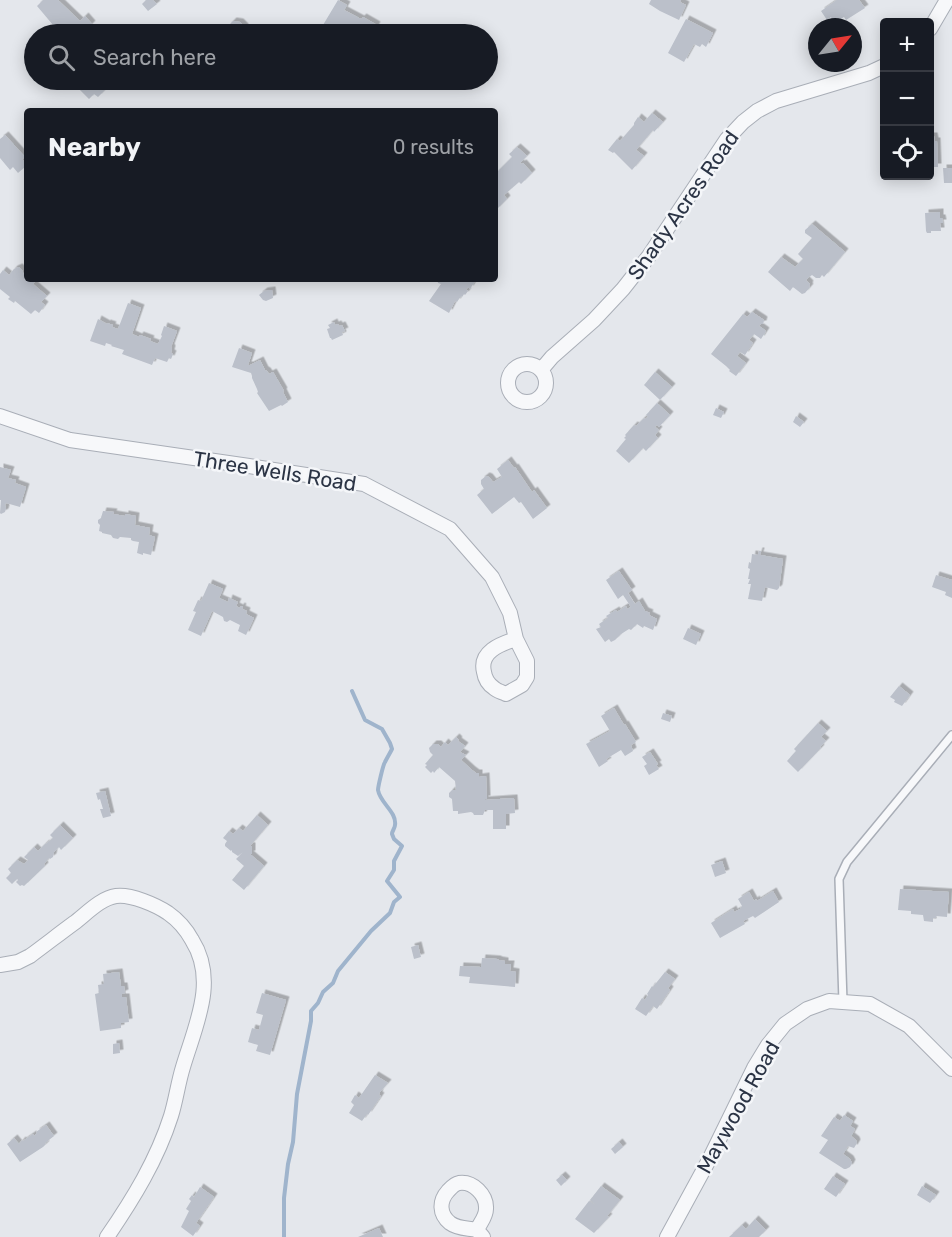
<!DOCTYPE html>
<meta charset="utf-8">
<style>
:root{--surface:#171b24;--page:#20242c;--text:#f1f3f6;--muted:#9ea1a6;--line:#363941}
body{margin:0;font-family:Rubik,sans-serif;background:var(--page);color:var(--text)}
.controls{position:absolute;right:18px;top:18px;display:grid;overflow:hidden;border-radius:6px;box-shadow:0 3px 15px #0003}
.controls button{width:54px;height:54px;display:grid;place-items:center;padding:0;border:0;border-bottom:2px solid var(--line);background:var(--surface);color:var(--text);font:30px sans-serif}
.compass{position:absolute;left:808px;top:18px;width:54px;height:54px;border-radius:50%;background:var(--surface);box-shadow:0 3px 15px #0003;rotate:60deg}
.list{margin:0;padding:0;list-style:none}
h2{display:flex;justify-content:space-between;align-items:center;height:78px;margin:0;padding:0 24px;font-size:26px}
h2 small{font-size:20px;font-weight:400;color:var(--muted)}
.icon{flex:none;width:33px;height:33px;fill:none;stroke:currentColor;stroke-width:2;stroke-linecap:round;stroke-linejoin:round}
.map{position:relative;flex:none;width:952px;height:1237px;overflow:hidden}
.search{position:absolute;background:var(--surface);box-shadow:0 3px 15px #0003;left:24px;top:24px;width:474px;height:66px;display:flex;align-items:center;gap:15px;box-sizing:border-box;padding:0 21px;border-radius:33px;color:var(--muted);font-size:22px}
.panel{position:absolute;background:var(--surface);box-shadow:0 3px 15px #0003;left:24px;top:108px;width:474px;height:174px;border-radius:6px}
.map>svg:first-child{display:block}
</style>
<div class="map">
<svg width="952" height="1237" viewBox="0 0 952 1237">
<defs>
<filter id="shadow"><feDropShadow dx="3.5" dy="-3.5" stdDeviation="0" flood-color="#0004"/></filter>
</defs>
<rect width="100%" height="100%" fill="#e4e7ec"/>
<g fill="none" stroke-linecap="round" stroke-linejoin="round">
<path stroke="#9fb4cc" stroke-width="4" d="M284,1237V1198L288,1164L293,1142L297,1094L311,1021V1011L318,1003L323,992L333,983L338,971L371,931L390,913L394,902L400,897L387,881L394,870V861L402,846L394,839L392,834C392,831 395,828 395,825C397,812 380,803 378,790C378,787 383,765 385,762C387,758 390,753 392,749L390,743L382,729L365,720L352,691"/>
</g>
<path fill="#bbc0ca" filter="url(#shadow)" d="M43,0H58L80,21L85,16L92,24L85,31L81,27L73,34H57L61,31L54,24L53,25L37,6Z
M146,0H153L157,4L148,11L142,4Z
M338,0L347,5L344,10L361,19L363,17L377,25L372,34H366L363,33L362,34H330L333,30L323,25Z
M651,0H681L680,2L686,5L679,20L660,11L649,4Z
M837,0H859L865,8L846,20L844,17L834,23L831,17L827,20L821,11Z
M686,19L713,33L706,47L702,44L700,47L694,44L684,62L668,53Z
M233,21L240,22L245,27L244,34H229L227,33L228,26Z
M78,80H105L107,81L103,85L107,88L98,97L94,94L89,99L78,88L82,84Z
M652,113L663,122L654,132L653,130L636,150L644,156L632,170L614,152L613,153L608,150L617,139L620,141L634,125V123L638,117L644,122Z
M5,135L25,157L22,159L27,165L18,173L13,167L10,170L0,158V139Z
M930,136H934L935,141H937L938,167H930Z
M517,147L527,156L520,163L521,164L523,163L532,173L521,184L519,182L504,195L507,199L496,210L495,174L512,157L509,154Z
M943,168H952V183H944Z
M940,212V218H942L943,223H940L941,231H931V233H927L926,231L925,213Z
M812,224L845,252L824,277L822,275L820,278H816L812,275L809,277L806,280L810,284L809,286L810,287L805,293L802,294L793,287L790,291L768,272L781,257L795,267L803,259L798,254L812,238L805,233V230Z
M19,267L23,271V274L27,269V279H37L33,284L47,296L41,302L45,305L39,313L35,310L31,314L15,301L14,303L8,299L10,297L0,289V274L3,270L9,275L14,269Z
M437,279H473L475,281L470,289L468,287L466,290L468,291L465,295L464,294L462,297L461,296L457,302L455,301L449,313L429,301L441,284L438,283Z
M272,290L273,298L266,301L263,300L259,295L264,291Z
M128,303L141,308L132,334L139,337L140,335L151,339L150,341L158,344L162,336L161,335L164,326L177,331L171,347L172,349L171,353L173,354L171,359L169,358L167,362L155,358L152,365L122,354L124,350L111,346L112,345L106,343L105,346L90,341L98,319L107,324V323L113,325L112,327L118,329Z
M752,312L764,320L763,324H761L759,326L766,331L761,339L754,334L749,340L753,343L745,355L740,352L737,356L746,363L736,376L729,371L730,370L726,366L711,354L743,314L747,317Z
M334,322L335,325L338,324L339,326L342,325L345,331L342,332L343,335L332,340L331,338H330L327,329L330,328L328,325Z
M239,348L252,353L248,365H250L260,360L265,370L267,371L269,374L273,372L284,391L283,392L288,402L282,406L281,405L269,411L257,393L258,392L257,389L252,378V376L251,373L232,367Z
M655,372L672,387L660,400L644,385Z
M657,403L670,415L659,427L657,425L655,427L659,430L655,435L658,438L646,451L643,448L629,463L616,451L626,439L624,438L626,436L625,435L634,425L636,426L644,418L645,419L648,417L646,415Z
M716,408L724,412L721,418L713,415Z
M796,416L804,422L800,427L793,422Z
M508,460L514,468L515,467L532,492L534,490L547,508L533,519L521,502L519,503L514,497L492,514L477,495L484,489L481,484V480L486,476L489,477L493,482L502,477L497,469Z
M0,467L11,470L8,478L16,480L15,483L26,487L20,507L6,503L5,505L6,508L5,512L1,514L0,513L1,500H0Z
M103,511L114,512L113,514L125,516V514L136,516L135,525L150,528L149,535L155,537L151,555L143,553V555L137,553L139,542L133,541L131,540V538L120,537L118,539L113,538L111,535L102,533V532L99,531L100,525L98,523V520L101,518Z
M759,551H761L760,555L783,559L779,588L777,590L765,587L762,601L748,599L751,584H748L750,579H748L750,569L748,568L749,562L751,563L752,554L758,555Z
M619,571L632,590L628,593L635,604L639,601L645,611L650,613L649,615L657,619L653,630L644,626L643,628L637,624L631,630L629,629L621,634L615,640L611,642L609,639L605,642L596,629L601,627L599,624L608,618L606,616L616,610L617,612L626,606L627,609L631,607L623,595L618,599L606,580Z
M936,575L952,580V598L945,595L946,592L932,587Z
M209,583L223,589L219,598L228,602L229,598L238,602L236,606L240,608L241,606L243,607L242,609L247,611L246,614L254,618L246,635L238,631L240,625L230,620L227,622L224,621L223,617L212,611L201,636L188,630L196,612L193,611L198,600L201,601Z
M688,628L701,634L696,645L683,639Z
M899,686L910,695L902,706L894,702L895,700L890,697Z
M614,708L624,725L625,724L636,742L631,745L633,751L625,756L621,750L606,759L608,761L599,767L586,744L610,731L601,716Z
M663,713L672,716L670,722L661,719Z
M818,723L827,731L821,737L826,741L820,747L821,748L798,772L787,761L796,751L794,749Z
M456,737L459,740L458,741L465,746L460,752L466,755L461,760L472,770L476,773H479V777L486,776L487,799H485V800L514,798L515,813L506,814V829H493V810H485L483,815H474L473,813L471,812L458,814V811H453L452,799L449,797V793L452,790H456L455,781L439,767L434,773L433,771L431,773L425,767L427,765L425,764L433,755L430,752L429,748L433,744H438L441,747L445,742L448,745Z
M650,752L658,764L656,765L659,769L649,775L644,766L647,764L642,757Z
M105,791L111,816L103,818L100,809H103L100,799L98,800L96,793Z
M257,815L268,825L250,846H252V854H250L264,866L244,890L232,880L244,866L236,859L243,852L238,856L232,852V850L231,851L225,846V844L227,841L223,838L229,831L233,834L239,828L243,831Z
M60,825L73,838L61,850L59,847L54,852L53,857L50,859L49,858L44,864L45,866L24,886L22,885L20,886L16,882L18,880L17,879L12,884L6,878L11,873L8,869L17,860L24,864L28,860L24,857L34,847L38,851L46,843V844L53,838L50,835Z
M722,861L726,873L715,877L711,865Z
M900,889L949,892L947,917L936,916V918H933V922L924,921L923,915L911,914V911L898,910Z
M773,891L779,902L755,918L753,916L743,921L745,924L720,938L711,923L733,909L734,912L740,909L742,906L738,899L749,892L754,901L756,899L757,901Z
M418,945L421,957L414,959L411,947Z
M482,958L497,959L499,960L505,961V964H511L510,971L516,972L515,987L469,983L470,977L459,976L460,966L481,967Z
M119,972L121,986H124L125,993L122,994V997H126L129,1022L121,1023V1028L100,1031L95,994L99,993L98,985L104,984L103,974Z
M665,972L675,979L668,988L670,990L657,1009L653,1006L646,1016L635,1009L642,998L645,1000L648,995L647,994L652,986L653,987Z
M262,993L286,1000L270,1055L256,1051L258,1045L248,1042L252,1028L259,1030L263,1015L256,1013Z
M119,1043L120,1053L113,1054V1044Z
M375,1075L388,1083L380,1092L379,1095L381,1096L368,1115L367,1114L362,1121L349,1113L354,1105L351,1102L355,1095L359,1098Z
M844,1115L853,1121L850,1126L855,1129L851,1136L856,1140L857,1143L854,1148L848,1146L843,1154L850,1159L852,1163L850,1167L846,1169H844L819,1153L828,1140L821,1136L834,1117L840,1121Z
M46,1125L54,1136L45,1143L46,1144L43,1147L20,1162L7,1144L14,1138L19,1144L22,1140L23,1141L33,1134L34,1136L37,1133L36,1132Z
M619,1142L623,1147L615,1154L611,1149Z
M562,1175L567,1180L561,1186L556,1180Z
M833,1176L845,1184L836,1197L824,1189Z
M601,1186L620,1200L607,1216L609,1217L594,1233L575,1219L589,1201L596,1205L590,1200Z
M922,1186L936,1195L930,1203L917,1195Z
M200,1187L214,1197L196,1223L200,1226L193,1236L181,1227L189,1211L186,1209L191,1201L189,1199L192,1195L194,1197Z
M755,1219L766,1230L759,1237H729L742,1225L746,1229Z
M379,1228L383,1237H358Z"/>
<g fill="none" stroke-linecap="round" stroke-linejoin="round">
<defs>
<path id="service" d="M843,1002L839,879L847,862L952,735"/>
<path id="minor" d="M930,29L947,0
M508 383a19 19 0 1 1 38 0a19 19 0 1 1-38 0Z
M541,370L552,357L594,320L623,289L649,256L727,139L743,122L757,111L776,101L869,73L884,66
M0,416L70,440L249,466L364,484L450,529L492,577L510,613L516,639L527,661V677L522,685L506,694C502,692 497,691 494,688C488,684 485,679 484,672C479,652 500,644 516,639
M0,965L18,962L30,956C45,945 59,934 74,923C86,914 101,898 116,896C131,894 156,905 168,913C178,920 186,929 192,940C218,981 195,1026 183,1067C178,1083 176,1100 171,1116C157,1160 133,1199 107,1237
M477,1230C480,1223 486,1217 486,1209C487,1195 473,1181 459,1183C454,1184 451,1188 448,1191C439,1201 439,1214 450,1223C458,1229 468,1228 477,1230L483,1237
M667,1237L710,1158L754,1068L768,1045L785,1024L807,1009L829,1001L870,1004L909,1026L952,1069"/>
</defs>
<use href="#service" stroke="#a9aeb7" stroke-width="10"/>
<use href="#minor" stroke="#a9aeb7" stroke-width="16"/>
<use href="#service" stroke="#f7f8fa" stroke-width="7"/>
<use href="#minor" stroke="#f7f8fa" stroke-width="14"/>
</g>
<g text-anchor="middle" dominant-baseline="central" stroke-width="5" stroke-linejoin="round" paint-order="stroke">
<g font-size="21" fill="#2b3445" stroke="#f4f6f9">
<text transform="translate(683 205) rotate(-55)">Shady Acres Road</text>
<text transform="translate(275 471) rotate(9)">Three Wells Road</text>
<text transform="translate(738 1107) rotate(-61)">Maywood Road</text>
</g>
</g>
</svg>
<div class="controls">
<button>+</button>
<button>−</button>
<button><svg class="icon" aria-label="locate" viewBox="0 0 24 24"><circle cx="12" cy="12" r="6"/><path d="M12 2v4M12 18v4M2 12h4M18 12h4"/></svg></button>
</div>
<svg class="compass" viewBox="-18 -18 36 36"><path d="M0-13l5 13h-10z" fill="#e53935"/><path d="M0 13l5-13h-10z" fill="#9ea1a6"/></svg>
<div class="search"><svg class="icon" aria-label="search" viewBox="0 0 24 24"><circle cx="10" cy="10" r="6"/><path d="M15 15l6 6"/></svg>Search here</div>
<section class="panel">
<h2>Nearby<small>0 results</small></h2>
<ul class="list">
</ul>
</section>
</div>
